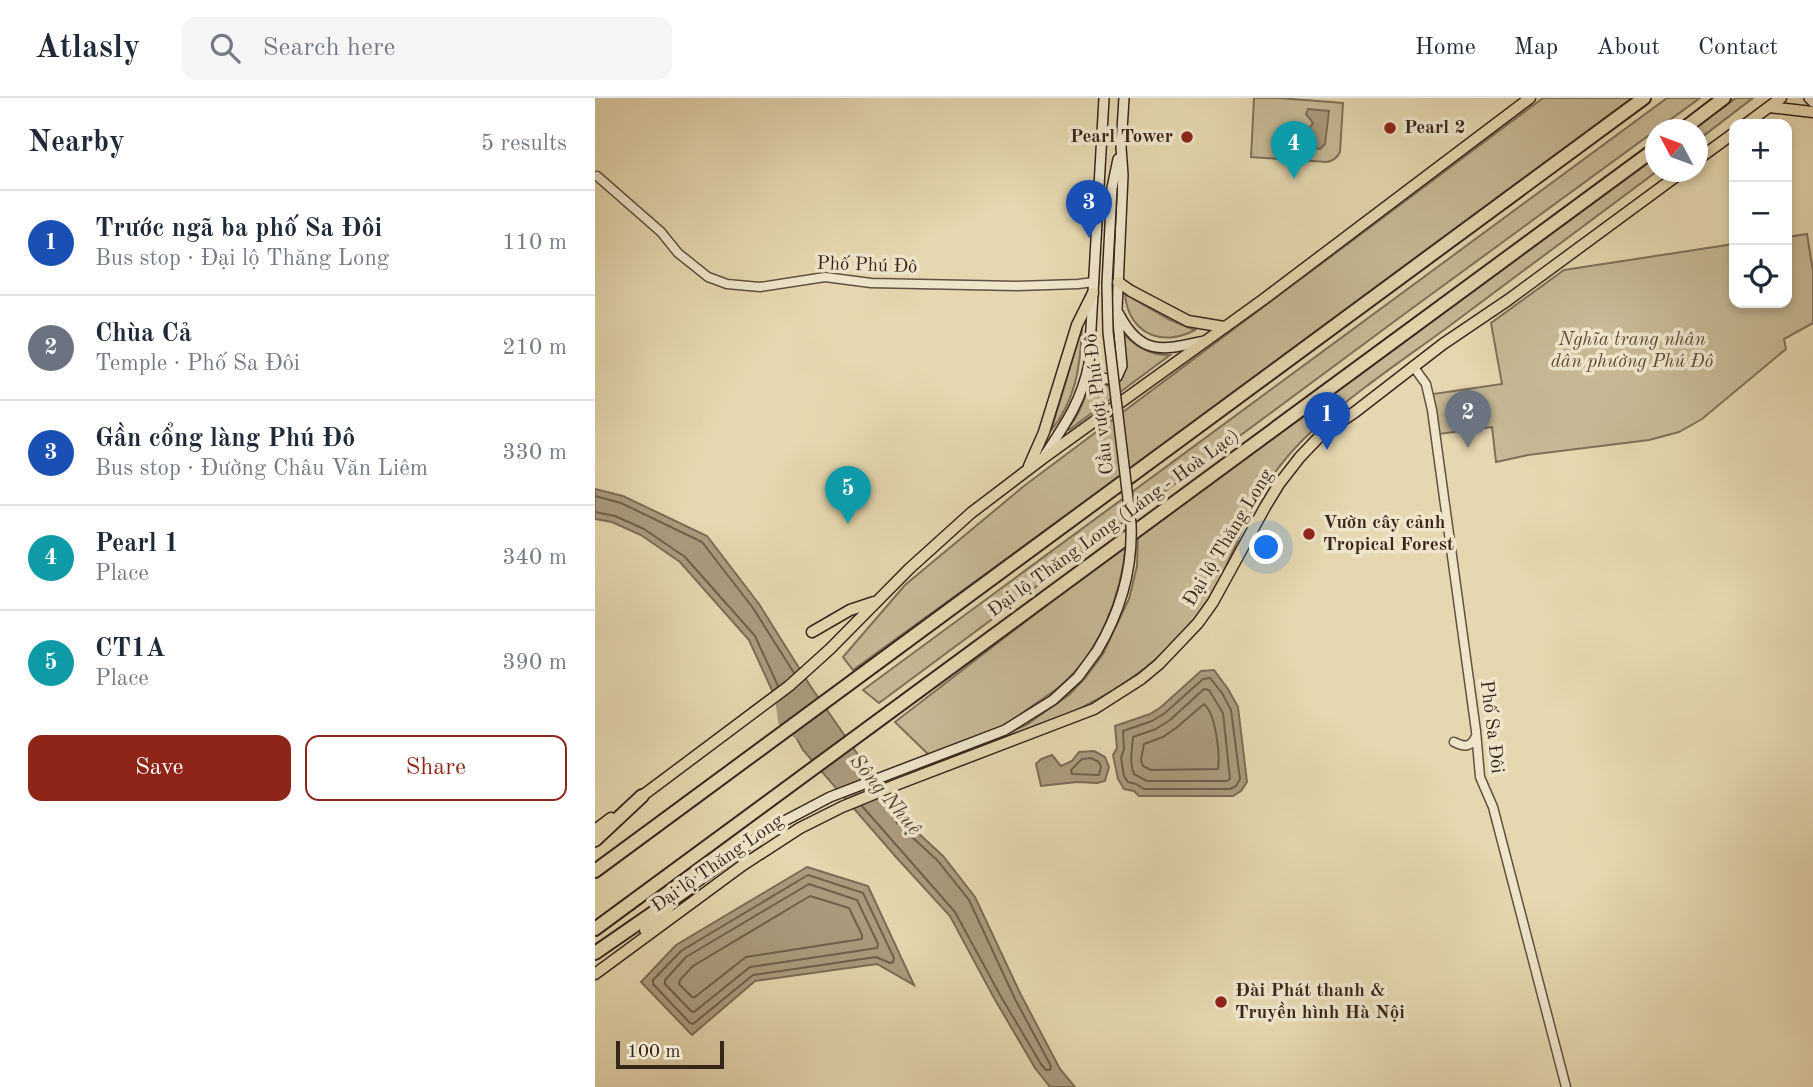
<!DOCTYPE html>
<meta charset="utf-8">
<style>
:root{--surface:#fff;--page:#f6f6f7;--text:#1f2937;--muted:#747a83;--line:#e0e1e3;--accent:#8f2418}
body{margin:0;font-family:"Old Standard TT",serif;background:var(--page);color:var(--text)}
.controls{position:absolute;right:21px;top:21px;display:grid;overflow:hidden;border-radius:14px;box-shadow:0 4px 10px #0003}
.controls button{width:63px;height:63px;display:grid;place-items:center;padding:0;border:0;border-bottom:2px solid var(--line);background:var(--surface);color:var(--text);font:35px sans-serif}
.compass{position:absolute;left:1050px;top:21px;width:63px;height:63px;border-radius:50%;background:var(--surface);box-shadow:0 4px 10px #0003;rotate:311deg}
.scale{position:absolute;left:21px;bottom:18px;width:108px;box-sizing:border-box;padding-left:7px;border:4px solid #37261c;border-top:0;font-size:19px;line-height:24px;white-space:nowrap;color:#37261c;-webkit-text-stroke:5px #eee5cb;paint-order:stroke}
.you{position:absolute;left:672px;top:450px;width:24px;height:24px;margin:-18px;border:5px solid #fff;border-radius:50%;background:#1a73e8;box-shadow:0 0 0 10px #1a73e833}
.badge{display:grid;place-items:center;width:46px;height:46px;border-radius:50%;background:var(--accent);color:#fff;font-size:23px;font-weight:700}
.pin{position:absolute;translate:-50% -58px;filter:drop-shadow(0 2px 4px #0008)}
.pin::after{content:'';position:absolute;top:37px;width:24px;height:21px;background:inherit;clip-path:polygon(0 0,100% 0,50% 100%)}
.list{margin:0;padding:0;list-style:none}
h2{display:flex;justify-content:space-between;align-items:center;height:91px;margin:0;padding:0 28px;font-size:30px}
h2 small{font-size:23px;font-weight:400;color:var(--muted)}
.list li{display:grid;grid-template-columns:46px 1fr auto;gap:21px;align-items:center;box-sizing:border-box;height:105px;padding:0 28px;border-top:2px solid var(--line)}
.list b{display:block;font-size:26px;white-space:nowrap}
.list p{margin:0;font-size:23px;white-space:nowrap;color:var(--muted)}
.list em{font-size:23px;font-style:normal;color:var(--muted)}
.actions{display:flex;gap:14px;padding:21px 28px}
.actions a{flex:1;padding:16px 0;border:2px solid var(--accent);border-radius:14px;text-align:center;font-size:24px;color:var(--accent)}
.actions .main{background:var(--accent);color:#fff}
.icon{flex:none;width:38px;height:38px;fill:none;stroke:currentColor;stroke-width:2;stroke-linecap:round;stroke-linejoin:round}
.map{position:relative;flex:none;width:1218px;height:989px;overflow:hidden}
header{display:flex;align-items:center;gap:42px;box-sizing:border-box;height:98px;padding:0 35px;background:var(--surface);border-bottom:2px solid var(--line)}
header strong{font-size:33px}
nav{display:flex;gap:38px;margin-inline-start:auto;font-size:24px}
.search{width:490px;height:63px;background:var(--page);display:flex;align-items:center;gap:18px;box-sizing:border-box;padding:0 24px;border-radius:14px;color:var(--muted);font-size:26px}
main{display:flex}
aside{flex:1;background:var(--surface)}
.map>svg:first-child{display:block}
</style>
<header>
<strong>Atlasly</strong>
<div class="search"><svg class="icon" aria-label="search" viewBox="0 0 24 24"><circle cx="10" cy="10" r="6"/><path d="M15 15l6 6"/></svg>Search here</div>
<nav><a>Home</a><a>Map</a><a>About</a><a>Contact</a></nav>
</header>
<main>
<aside>
<h2>Nearby<small>5 results</small></h2>
<ul class="list">
<li><span class="badge" style="background:#1a4fb4">1</span><div><b>Trước ngã ba phố Sa Đôi</b><p>Bus stop · Đại lộ Thăng Long</p></div><em>110 m</em></li>
<li><span class="badge" style="background:#6b7280">2</span><div><b>Chùa Cả</b><p>Temple · Phố Sa Đôi</p></div><em>210 m</em></li>
<li><span class="badge" style="background:#1a4fb4">3</span><div><b>Gần cổng làng Phú Đô</b><p>Bus stop · Đường Châu Văn Liêm</p></div><em>330 m</em></li>
<li><span class="badge" style="background:#0f9aa8">4</span><div><b>Pearl 1</b><p>Place</p></div><em>340 m</em></li>
<li><span class="badge" style="background:#0f9aa8">5</span><div><b>CT1A</b><p>Place</p></div><em>390 m</em></li>
</ul>
<div class="actions"><a class="main">Save</a><a>Share</a></div>
</aside>
<div class="map">
<svg width="1218" height="989" viewBox="0 0 1218 989">
<rect width="100%" height="100%" fill="#e5d7af"/>
<filter id="stains"><feTurbulence type="fractalNoise" baseFrequency=".00286" numOctaves="4"/><feColorMatrix values="0 0 0 0 .2 0 0 0 0 .09 0 0 0 0 .02 0 0 0 .5 -.17"/></filter>
<radialGradient id="worn" r=".72"><stop offset=".6" stop-color="#630" stop-opacity="0"/><stop offset="1" stop-color="#630" stop-opacity=".3"/></radialGradient>
<path fill="#c7b996" stroke="#7f7059" stroke-width="2" d="M659,0H684L748,5L745,54C742,60 738,63 732,64L656,59Z
M948,0H1047L258,572L248,559L310,487L429,388Z
M1072,0H1105L808,217L284,605L268,592Z
M1141,0H1158L1103,42L1102,32L1098,31Z
M1060,59L1061,74C993,124 925,175 857,226C811,260 761,293 718,332C693,355 670,385 655,416C644,438 635,461 624,483C565,595 448,627 339,670L338,667L431,627L474,597L490,580L508,556L534,501L542,468L543,435Z
M1212,136L1218,173V225L1189,241L1191,251L1107,321L1084,334L1054,342L933,357L901,364L897,329L844,336L838,296L907,286L896,225L969,172L1139,146V205H1192V139Z
M530,196L575,222L600,232C567,250 533,235 530,196Z
M487,230C485,270 481,301 456,333Z
M528,235C541,249 555,257 575,257L474,332L473,330C486,315 492,296 496,277C512,295 529,290 530,265C530,255 529,245 528,235Z
M531,446C526,498 505,555 463,590C455,596 446,602 437,608C428,614 420,622 410,627C387,640 360,648 335,658L300,624Z"/>
<path fill="#aa9b7d" stroke="#7c6c56" stroke-width="2" d="M713,11L734,13L730,46L725,51L718,50L717,44L712,38L713,32L718,25L711,16Z
M0,391L28,398L112,438L164,506L216,589L307,720L348,758L380,799L426,897L465,971L480,989H455L440,970L399,900L355,818L301,759L208,652L186,612L154,542L85,464L46,437L17,424L0,421Z
M619,572L633,591L643,609L652,684L646,693L638,698H544L539,693L529,691L523,681L518,657L522,650L520,628L555,616L566,609L606,573Z
M499,653L510,659L514,669L510,683L502,685L482,684L446,688L441,666L446,661L457,657L466,668L477,663L484,654Z
M212,769L273,788L319,887L282,866L160,883L97,937L46,884L81,847Z"/>
<g fill="none" stroke-linecap="round" stroke-linejoin="round">
<path stroke="#70604c" stroke-width="2" d="M0,398L26,405L107,444L158,510L199,575
M0,414L20,418L49,431L90,459L160,538L183,588
M615,580L627,595L636,612L645,681L641,688L635,691H549L541,686L533,684L529,678L526,660L529,651L528,633L557,623L570,615L608,581Z
M609,591L614,592L628,615L635,681L632,683H552L539,676C534,664 537,652 538,639L561,631L575,622Z
M609,606C621,616 625,656 623,671L556,672L548,668L546,662L549,646L568,639L581,630Z
M496,660L504,664L506,669L504,677L477,676L476,672L487,661Z
M267,708L360,814L405,897L446,966L451,972H455L456,968L420,901L374,802L343,763L302,725L285,700
M213,777L268,795L299,860L298,864L295,865L281,859L158,877L98,926L95,925L58,886V882L86,853Z
M214,786L262,802L283,846L282,850L155,869L99,914L96,913L70,886V882L91,859Z
M215,798L254,810L267,837V841L151,859L100,899H97L84,886L85,882L98,868Z"/>
<path stroke="#aa9b7d" stroke-width="12" d="M186,600L189,623L203,635"/>
<defs>
<path id="tertiary" d="M2,78L66,134L83,155L113,179L132,186L165,189L230,179L276,185L422,188L483,186L499,184
M818,268L831,286L837,312L881,633L885,679L898,709L971,989
M859,644C869,649 876,650 881,638"/>
<path id="secondary" d="M1214,0L1218,4
M517,90L523,61
M524,216C546,259 569,252 609,243
M494,266C501,277 508,285 522,279L527,268L522,212L528,77L526,49L529,0
M450,357C471,325 486,304 494,266L509,0
M94,790L178,729L235,699L410,632L458,602L483,579L502,553"/>
<path id="primary" d="M1174,9L1218,14
M1151,26L1186,0
M1102,62L1139,35
M523,184L536,193L593,223L629,229
M434,368L449,334L482,227L498,195
M217,534L255,512L279,504
M43,701L194,588L235,551L314,471L376,415L447,361L669,201L935,0
M0,732L16,720
M50,832L75,808
M0,876L148,767L205,730L247,709L303,686L499,611L546,581L564,566L603,525L618,504L670,409L684,386L705,359L726,337L760,314L848,246L913,202L1087,74"/>
<path id="motorway" d="M1087,32L1129,0
M0,742L47,698
M0,773L1049,0
M0,831L1060,51
M0,855L94,790"/>
</defs>
<use href="#tertiary" stroke="#625241" stroke-width="11"/>
<use href="#secondary" stroke="#37261c" stroke-width="12"/>
<use href="#primary" stroke="#37261c" stroke-width="13"/>
<use href="#motorway" stroke="#37261c" stroke-width="16"/>
<use href="#tertiary" stroke="#eee5cb" stroke-width="8"/>
<use href="#secondary" stroke="#eee5cb" stroke-width="9"/>
<use href="#primary" stroke="#e5d7af" stroke-width="10"/>
<use href="#motorway" stroke="#e5d7af" stroke-width="12"/>
<defs>
<path id="secondary-bridge" d="M502,553C525,514 538,472 536,426L513,234L512,186L517,90"/>
</defs>
<use href="#secondary-bridge" stroke="#37261c" stroke-width="12" stroke-linecap="butt"/>
<use href="#secondary-bridge" stroke="#eee5cb" stroke-width="9"/>
</g>
<g fill="#8f2418" stroke="#eee5cb" stroke-width="2.5">
<circle cx="795" cy="30" r="7"/>
<circle cx="592" cy="39" r="7"/>
<circle cx="714" cy="436" r="7"/>
<circle cx="626" cy="904" r="7"/>
</g>
<g text-anchor="middle" dominant-baseline="central" stroke-width="7" stroke-linejoin="round" paint-order="stroke">
<g font-size="19" font-weight="bold" fill="#37261c" stroke="#eee5cb" text-anchor="start">
<text x="809" y="30">Pearl 2</text>
<text x="578" y="39" text-anchor="end">Pearl Tower</text>
<text x="728" y="425">Vườn cây cảnh<tspan x="728" dy="22">Tropical Forest</tspan></text>
<text x="640" y="893">Đài Phát thanh &amp;<tspan x="640" dy="22">Truyền hình Hà Nội</tspan></text>
</g>
<g font-size="19" fill="#37261c" stroke="#eee5cb">
<text transform="translate(272 168) rotate(2)">Phố Phú Đô</text>
<text transform="translate(505 306) rotate(-97)">Cầu vượt Phú Đô</text>
<text transform="translate(519 426) rotate(-36)">Đại lộ Thăng Long (Láng - Hoà Lạc)</text>
<text transform="translate(634 440) rotate(-59)">Đại lộ Thăng Long</text>
<text transform="translate(896 629) rotate(83)">Phố Sa Đôi</text>
<text transform="translate(123 766) rotate(-35)">Đại lộ Thăng Long</text>
</g>
<g font-size="19" font-style="italic" fill="#5b4b3a" stroke="#eee5cb">
<text x="1037" y="242">Nghĩa trang nhân<tspan x="1037" dy="22">dân phường Phú Đô</tspan></text>
</g>
<g font-size="21" font-style="italic" fill="#5a4939" stroke="#eee5cb">
<text transform="translate(290 697) rotate(50)">Sông Nhuệ</text>
</g>
</g>
<rect width="100%" height="100%" filter="url(#stains)"/>
<rect width="100%" height="100%" fill="url(#worn)"/>
</svg>
<div class="controls">
<button>+</button>
<button>−</button>
<button><svg class="icon" aria-label="locate" viewBox="0 0 24 24"><circle cx="12" cy="12" r="6"/><path d="M12 2v4M12 18v4M2 12h4M18 12h4"/></svg></button>
</div>
<svg class="compass" viewBox="-18 -18 36 36"><path d="M0-13l5 13h-10z" fill="#e53935"/><path d="M0 13l5-13h-10z" fill="#747a83"/></svg>
<div class="scale">100 m</div>
<div class="you"></div>
<div class="pin badge" style="left:732px;top:352px;background:#1a4fb4">1</div>
<div class="pin badge" style="left:873px;top:350px;background:#6b7280">2</div>
<div class="pin badge" style="left:494px;top:140px;background:#1a4fb4">3</div>
<div class="pin badge" style="left:699px;top:81px;background:#0f9aa8">4</div>
<div class="pin badge" style="left:253px;top:426px;background:#0f9aa8">5</div>
</div>
</main>
